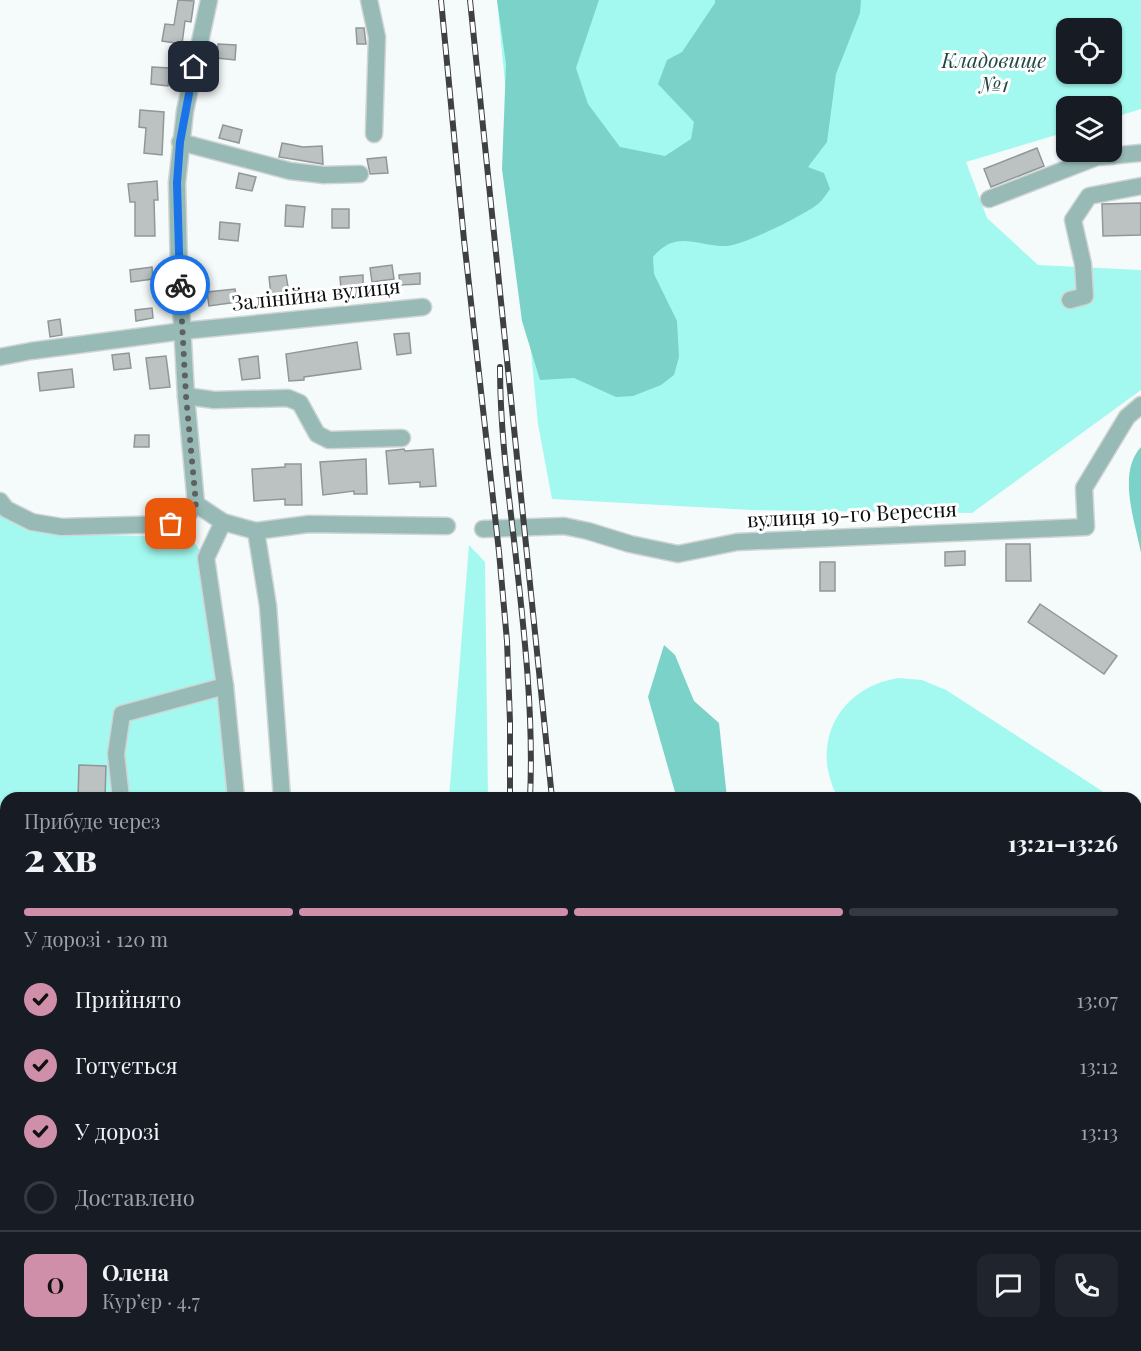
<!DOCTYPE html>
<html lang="uk">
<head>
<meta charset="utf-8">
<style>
	:root { --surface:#171b24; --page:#20242c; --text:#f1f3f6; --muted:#9ea1a6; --line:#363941; --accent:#d08fa9 }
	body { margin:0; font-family:"Playfair Display",serif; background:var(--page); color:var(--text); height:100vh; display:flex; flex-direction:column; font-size:22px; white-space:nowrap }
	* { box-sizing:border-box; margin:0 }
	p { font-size:20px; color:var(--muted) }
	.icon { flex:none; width:33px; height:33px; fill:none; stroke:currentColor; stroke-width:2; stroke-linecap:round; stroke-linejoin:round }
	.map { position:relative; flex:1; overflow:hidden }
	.details { position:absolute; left:0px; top:792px; width:1142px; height:560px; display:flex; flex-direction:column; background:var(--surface); border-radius:18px 18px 0 0; box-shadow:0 2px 4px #0004 }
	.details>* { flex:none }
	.controls { position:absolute; left:1056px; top:18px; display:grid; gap:12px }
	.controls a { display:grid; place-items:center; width:66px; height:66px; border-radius:12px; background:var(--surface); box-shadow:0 2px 4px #0004; font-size:30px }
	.pin { position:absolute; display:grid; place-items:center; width:51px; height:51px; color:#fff; margin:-26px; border-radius:12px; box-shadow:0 3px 9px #0006 }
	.courier { position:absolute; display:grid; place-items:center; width:60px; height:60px; margin:-30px; border:4px solid #1a73e8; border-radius:50%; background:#fff; color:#222; box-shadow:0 2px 8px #0007 }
	.head em { font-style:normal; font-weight:800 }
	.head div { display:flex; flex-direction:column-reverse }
	.head { display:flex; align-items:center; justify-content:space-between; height:102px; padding:0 24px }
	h1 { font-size:39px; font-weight:800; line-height:45px }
	.bar { display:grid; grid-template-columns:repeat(4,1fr); gap:9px 6px; align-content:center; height:72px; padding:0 24px }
	.bar i { height:8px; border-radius:4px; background:var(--line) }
	.bar .on { background:var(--accent) }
	.bar p { grid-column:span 4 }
	.line { display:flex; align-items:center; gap:15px; padding:0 24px; border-top:2px solid var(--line) }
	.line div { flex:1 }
	.round { display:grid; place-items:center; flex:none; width:63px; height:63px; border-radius:12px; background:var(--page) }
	ol { padding:0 24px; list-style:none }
	li { display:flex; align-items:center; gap:18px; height:66px }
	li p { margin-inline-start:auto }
	li .icon { padding:6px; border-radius:50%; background:var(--accent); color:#111; stroke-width:4 }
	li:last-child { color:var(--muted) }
	li i { width:33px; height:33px; border:3px solid var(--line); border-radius:50% }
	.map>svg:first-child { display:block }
	.green { fill:#a3f9ef; fill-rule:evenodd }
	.forest { fill:#7ad2c9 }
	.building { fill:#bcc1c1; stroke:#919696; stroke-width:1.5 }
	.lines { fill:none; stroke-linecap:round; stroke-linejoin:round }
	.minor-casing { stroke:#d0d5d4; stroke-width:19 }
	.minor { stroke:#97bab6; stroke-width:16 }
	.rail-casing { stroke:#3e4141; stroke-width:6 }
	.rail { stroke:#fff; stroke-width:4; stroke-dasharray:11; stroke-linecap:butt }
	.done { stroke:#5e6161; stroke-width:6; stroke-dasharray:0 10.8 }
	.route { stroke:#1a73e8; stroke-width:8 }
	.labels { text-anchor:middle; stroke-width:6; stroke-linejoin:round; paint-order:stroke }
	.park-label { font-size:21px; font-style:italic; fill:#1f4844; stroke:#fff }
	.street-label { font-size:21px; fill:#0c0e0e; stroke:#fff }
</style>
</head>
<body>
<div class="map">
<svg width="1141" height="1351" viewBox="0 0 1141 1351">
	<rect width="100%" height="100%" fill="#f5fbfa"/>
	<g class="green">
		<path d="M497 0H1141V109L1112 118V106H1066V132L966 162 987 218 1038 265 1141 270V390L972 513 751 510 552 499 538 424ZM1066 28H1112V74H1066Z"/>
		<path d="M0 512 56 534 147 536 186 532 206 558 236 798H6V1346H136V1351H0Z"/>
		<path d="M469 545 485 562 488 798H449Z"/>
		<path d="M898 678 922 680 946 690 1102 791 1108 798H838C809 744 838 688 898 678Z"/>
		<path d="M314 1346H437V1351H315Z"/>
		<path d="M513 1346H584L585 1351H514Z"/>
	</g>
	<g class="forest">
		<path d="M497 0H599L576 68 588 104 620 147 665 156 691 139 694 122 658 84 667 60 682 52 715 3V0H861L860 13 836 74 827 142 808 167 824 173 830 189C826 194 823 200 818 204 804 215 743 246 726 246 695 246 676 229 653 257L654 274 677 321 679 357 674 375 661 385 633 396 616 397 574 378 540 380 522 321 502 169 506 64Z"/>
		<path d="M1141 447V553C1135 521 1117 473 1141 447Z"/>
		<path d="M664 645 675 655 694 701 719 723 727 798H675V792L648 697Z"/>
		<path d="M1136 1002 1141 1017V1073L1136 1077Z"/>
	</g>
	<g class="building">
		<path d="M178 0 194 1 191 22 185 21 182 44 162 41 165 24 174 25Z"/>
		<path d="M356 28H364L366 44H357Z"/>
		<path d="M218 44 236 45 235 60 217 58Z"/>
		<path d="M152 67 170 68 168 86 151 84Z"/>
		<path d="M140 110 164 112 162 155 144 153 146 128 139 127Z"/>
		<path d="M223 125 242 130 239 143 219 138Z"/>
		<path d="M282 143 303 147 322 146 323 164 279 157Z"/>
		<path d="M1037 148 1044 166 991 187 984 169Z"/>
		<path d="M386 157 388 173 370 174 367 159Z"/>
		<path d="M239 173 256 177 252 191 236 188Z"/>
		<path d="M157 181 158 200H154L155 236H135V202H130L128 184Z"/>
		<path d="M1141 203V235L1103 236 1102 204Z"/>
		<path d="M286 205 305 207 303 227 285 226Z"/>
		<rect x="332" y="209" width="17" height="19"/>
		<path d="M220 222 240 224 238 241 219 239Z"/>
		<path d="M392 265 394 279 372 282 370 268Z"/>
		<path d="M152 267 153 279 131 282 130 270Z"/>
		<path d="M420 273V284L400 285 399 275Z"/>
		<path d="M286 275 289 293 271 295 269 277Z"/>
		<path d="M363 275V287L341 289 340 277Z"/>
		<path d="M235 289 237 302 209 306 207 292Z"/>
		<path d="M152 308 153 318 136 321 135 310Z"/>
		<path d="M60 319 62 335 50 337 48 321Z"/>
		<path d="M409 333 411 353 397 355 394 334Z"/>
		<path d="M357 342 361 369 304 377V380L289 381 286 354Z"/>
		<path d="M129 353 131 368 114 370 112 355Z"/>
		<path d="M166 356 170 387 150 389 146 358Z"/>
		<path d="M258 356 260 378 242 380 239 359Z"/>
		<path d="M72 369 74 387 40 391 38 373Z"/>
		<path d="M135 435H149V447H134Z"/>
		<path d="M404 449 405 451 433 449 436 486 420 487V482L389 484 386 451Z"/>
		<path d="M366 459 367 494H354V491L323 495 320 462Z"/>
		<path d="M285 464H301L302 505H285V499L254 501 252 469 285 467Z"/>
		<path d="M1006 544H1030L1031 581H1006Z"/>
		<path d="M965 551V565L945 566V552Z"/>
		<rect x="820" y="562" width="15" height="29"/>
		<path d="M1040 604 1117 656 1104 674 1028 622Z"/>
		<path d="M79 765 106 766 105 798H78Z"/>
	</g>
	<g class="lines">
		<defs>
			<g id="minor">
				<path d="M369 0 377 37 374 134"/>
				<path d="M180 142 290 171 324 175 360 174"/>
				<path d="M989 199 1097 157 1141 153"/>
				<path d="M1070 300 1085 296 1083 264 1073 220 1089 196 1141 186"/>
				<path d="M0 357 31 351 183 331 423 307"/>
				<path d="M186 396 214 400 288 398 300 403 317 434 329 440 402 438"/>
				<path d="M0 501 6 509 32 522 62 527 171 524 186 517 196 504"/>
				<path d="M196 504 186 396 179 269 177 183 185 111 209 0"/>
				<path d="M196 504 223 522 256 531 309 524 447 526"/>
				<path d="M223 522 206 558 225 686 236 798"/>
				<path d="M483 529 564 526 588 531 630 544 678 554 737 542 1086 527 1084 488 1127 417 1141 405"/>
				<path d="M256 531 268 606 282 798"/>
				<path d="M121 798 116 754 122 714 225 686"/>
				<path d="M0 884H6"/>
				<path d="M314 1346 315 1351"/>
				<path d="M734 1351 748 1346"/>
			</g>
		</defs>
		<use href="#minor" class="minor-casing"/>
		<use href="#minor" class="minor"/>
		<defs>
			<g id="rail">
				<path d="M441 0 464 240 499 552 507 641 510 722V798"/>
				<path d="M470 0 552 798"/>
				<path d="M500 367C500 428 508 489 515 549 524 629 534 717 530 798"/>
				<path d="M609 1346 610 1351"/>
				<path d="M455 1351V1346"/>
				<path d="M476 1351V1346"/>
			</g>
		</defs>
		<use href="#rail" class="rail-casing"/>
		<use href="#rail" class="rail"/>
	</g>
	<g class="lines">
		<path class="done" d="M171 524 186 517 196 504 186 396 180 285"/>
		<path class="route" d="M180 285 177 183 180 142 194 67"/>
	</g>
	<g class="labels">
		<g class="park-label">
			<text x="994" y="68">Кладовище<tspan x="994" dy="24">№1</tspan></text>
		</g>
		<g class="street-label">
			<text transform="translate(316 295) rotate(-6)" y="7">Залінійна вулиця</text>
			<text transform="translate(852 515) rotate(-3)" y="7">вулиця 19-го Вересня</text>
		</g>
	</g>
</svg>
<div class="controls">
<a><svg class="icon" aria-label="locate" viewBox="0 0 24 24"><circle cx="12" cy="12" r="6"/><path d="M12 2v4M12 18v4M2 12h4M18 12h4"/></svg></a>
<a><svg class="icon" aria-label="layers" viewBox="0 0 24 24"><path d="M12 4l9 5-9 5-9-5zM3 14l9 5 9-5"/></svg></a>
</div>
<div class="pin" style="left:171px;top:524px;background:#ea580c"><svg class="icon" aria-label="bag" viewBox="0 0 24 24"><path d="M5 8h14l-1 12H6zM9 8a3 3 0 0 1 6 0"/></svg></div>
<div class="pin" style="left:194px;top:67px;background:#1f2937"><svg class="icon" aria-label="home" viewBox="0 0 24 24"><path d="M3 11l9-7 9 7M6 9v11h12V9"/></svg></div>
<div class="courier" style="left:180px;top:285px"><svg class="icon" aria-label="bike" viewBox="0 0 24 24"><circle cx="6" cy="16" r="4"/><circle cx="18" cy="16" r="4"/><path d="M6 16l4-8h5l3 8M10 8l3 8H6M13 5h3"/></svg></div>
<section class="details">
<div class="head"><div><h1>2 хв</h1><p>Прибуде через</p></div><em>13:21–13:26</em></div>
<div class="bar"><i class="on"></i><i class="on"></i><i class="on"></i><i></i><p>У дорозі · 120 m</p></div>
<ol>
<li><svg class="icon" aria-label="check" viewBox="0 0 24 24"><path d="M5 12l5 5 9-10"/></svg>Прийнято<p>13:07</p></li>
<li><svg class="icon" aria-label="check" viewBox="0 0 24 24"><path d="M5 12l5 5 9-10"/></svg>Готується<p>13:12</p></li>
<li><svg class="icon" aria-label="check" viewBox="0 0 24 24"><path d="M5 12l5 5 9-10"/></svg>У дорозі<p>13:13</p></li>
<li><i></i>Доставлено</li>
</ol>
<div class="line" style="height:108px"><b class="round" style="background:var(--accent);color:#111">О</b><div><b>Олена</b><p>Кур’єр · 4.7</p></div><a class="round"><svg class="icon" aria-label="chat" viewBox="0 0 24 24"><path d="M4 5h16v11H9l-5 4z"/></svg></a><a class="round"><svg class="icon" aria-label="phone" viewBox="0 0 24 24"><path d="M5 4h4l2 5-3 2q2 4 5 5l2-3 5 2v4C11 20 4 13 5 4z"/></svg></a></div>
</section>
</div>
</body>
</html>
